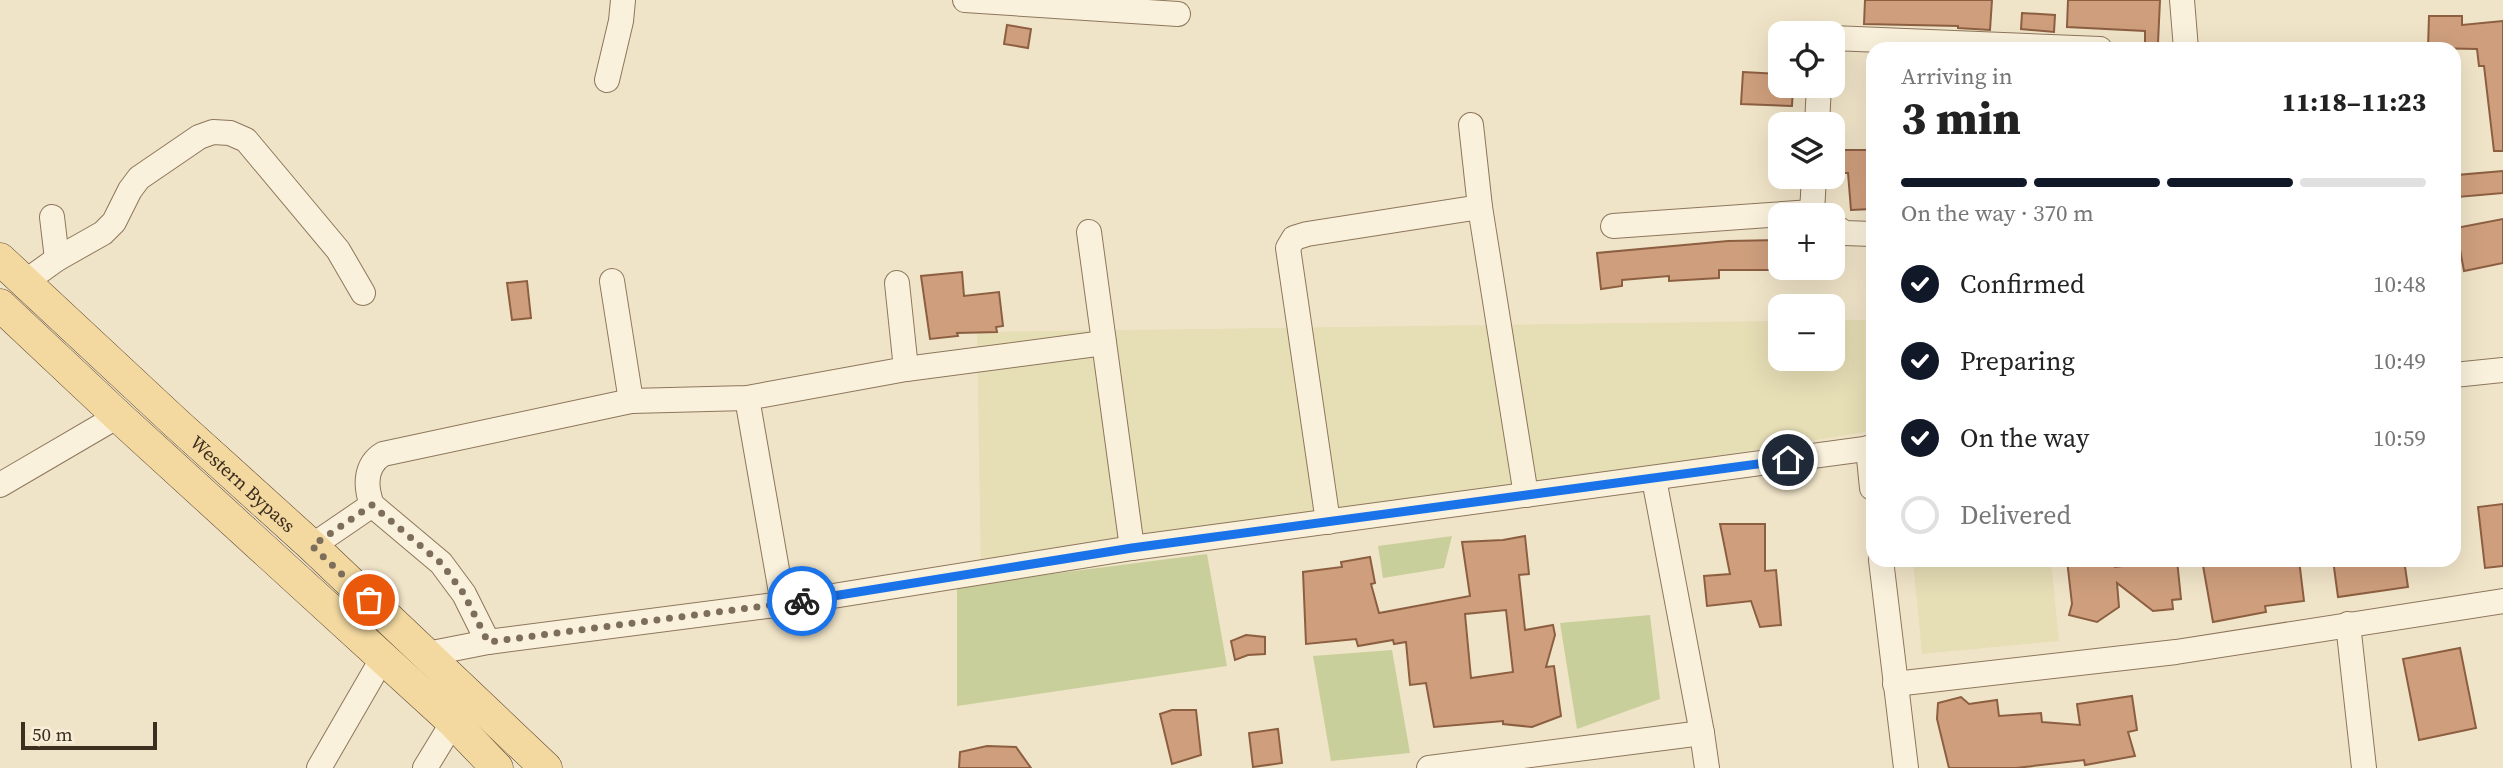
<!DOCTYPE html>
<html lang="en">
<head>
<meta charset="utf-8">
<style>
	:root { --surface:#fff; --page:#f2f2f2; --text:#222; --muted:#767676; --line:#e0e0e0; --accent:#111827 }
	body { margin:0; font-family:"Source Serif 4",serif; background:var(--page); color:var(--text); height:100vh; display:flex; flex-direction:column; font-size:26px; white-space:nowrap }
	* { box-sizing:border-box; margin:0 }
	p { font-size:23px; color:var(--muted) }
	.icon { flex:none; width:38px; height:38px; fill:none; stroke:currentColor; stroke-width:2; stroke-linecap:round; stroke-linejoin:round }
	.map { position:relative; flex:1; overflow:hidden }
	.sheet { position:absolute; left:1866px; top:42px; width:595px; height:525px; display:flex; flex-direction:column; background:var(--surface); border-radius:21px; box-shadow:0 7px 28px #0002 }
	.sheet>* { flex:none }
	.tools { position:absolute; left:1768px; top:21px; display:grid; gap:14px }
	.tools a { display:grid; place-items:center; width:77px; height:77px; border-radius:14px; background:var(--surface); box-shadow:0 7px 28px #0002; font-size:35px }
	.scale { position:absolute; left:21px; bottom:18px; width:136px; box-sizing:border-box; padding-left:7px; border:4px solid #3d2e20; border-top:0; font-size:19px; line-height:24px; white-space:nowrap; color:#3d2e20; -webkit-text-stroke:5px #f7eed8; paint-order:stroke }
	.pin { position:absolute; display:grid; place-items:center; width:60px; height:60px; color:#fff; margin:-30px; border:4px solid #fff; border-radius:50%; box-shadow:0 2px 7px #0007 }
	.courier { position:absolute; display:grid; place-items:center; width:70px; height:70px; margin:-35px; border:5px solid #1a73e8; border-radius:50%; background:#fff; color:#222; box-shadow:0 2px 9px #0007 }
	.overview em { font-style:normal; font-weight:800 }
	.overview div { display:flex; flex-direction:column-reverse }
	.overview { display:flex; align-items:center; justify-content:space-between; height:119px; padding:0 35px }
	h1 { font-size:46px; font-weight:800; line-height:52px }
	.bar { display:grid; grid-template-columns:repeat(4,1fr); gap:10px 7px; align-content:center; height:84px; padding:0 35px }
	.bar i { height:9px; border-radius:5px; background:var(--line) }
	.bar .current { background:var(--accent) }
	.bar p { grid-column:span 4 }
	ol { padding:0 35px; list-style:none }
	li { display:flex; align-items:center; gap:21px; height:77px }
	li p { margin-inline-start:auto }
	li .icon { padding:7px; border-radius:50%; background:var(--accent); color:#fff; stroke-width:4 }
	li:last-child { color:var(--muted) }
	li i { width:38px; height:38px; border:4px solid var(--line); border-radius:50% }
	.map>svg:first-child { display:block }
	.farmland { fill:#e6deb5 }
	.green { fill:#c9cf9b }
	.building { fill:#cf9f7d; stroke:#8d5f41; stroke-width:2; fill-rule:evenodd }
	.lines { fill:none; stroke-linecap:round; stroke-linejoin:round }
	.minor-casing { stroke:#8d765c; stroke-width:26 }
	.major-casing { stroke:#5b4430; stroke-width:33 }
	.minor { stroke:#faf1dc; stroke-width:24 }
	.major { stroke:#f3d9a0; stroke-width:32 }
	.done { stroke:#7c6e5b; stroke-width:7; stroke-dasharray:0 12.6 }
	.route { stroke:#1a73e8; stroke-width:9 }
	.labels { text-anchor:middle; stroke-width:5; stroke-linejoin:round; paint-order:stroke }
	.street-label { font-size:19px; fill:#3d2e20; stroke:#f7eed8 }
</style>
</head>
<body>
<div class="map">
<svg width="2503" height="768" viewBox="0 0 2503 768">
	<rect width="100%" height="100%" fill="#f0e4c8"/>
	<g class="farmland">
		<path d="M1832 320H1872V431L981 574 977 332 1780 321V359H1832Z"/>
		<path d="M1927 560H2051L2059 641 1922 654 1913 561Z"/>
	</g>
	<g class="green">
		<path d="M1452 536 1444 568 1383 578 1378 546Z"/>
		<path d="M1207 554 1227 666 957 706V586Z"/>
		<path d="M1650 615 1660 699 1577 729 1560 623Z"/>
		<path d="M1392 650 1410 753 1331 761 1313 656Z"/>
	</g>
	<g class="building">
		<path d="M1865 0H1992L1990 30 1958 28V26L1864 24Z"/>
		<path d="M2068 0H2160L2158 43H2145V31L2067 27Z"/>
		<path d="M2022 13 2055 15 2054 32 2021 29Z"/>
		<path d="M2429 16H2462V25L2503 21V151H2494L2484 66H2479L2477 49 2428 48Z"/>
		<path d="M1007 25 1031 29 1028 48 1004 44Z"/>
		<path d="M1743 72 1780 74V86H1793L1792 106 1741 104Z"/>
		<path d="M1837 150H1872V209L1851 210 1848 173H1837Z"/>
		<path d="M2503 171V193L2458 197 2457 175Z"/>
		<path d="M2503 219V263L2464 271 2456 228Z"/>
		<path d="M1780 240V263H1770V270H1719V278L1669 281V276L1622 280V286L1601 289 1597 253 1728 241Z"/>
		<path d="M962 272 964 296 999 292 1003 326 996 327 997 332 957 333 958 336 930 339 921 276Z"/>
		<path d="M527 281 531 318 512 320 507 283Z"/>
		<path d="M2503 504V566L2485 568 2478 507Z"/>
		<path d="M1720 524H1765V571L1776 570 1781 625 1760 627 1751 601 1707 606 1704 576 1730 574Z"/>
		<path d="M1525 536 1529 574 1519 575 1525 630 1553 625 1555 635 1546 667 1554 666 1561 716 1532 727 1503 724V721L1434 727 1426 683 1410 685 1406 642 1394 644 1393 640 1358 646 1356 639 1306 644 1303 572 1342 567 1341 562 1370 557 1375 583 1371 584 1379 613 1470 596 1462 542 1503 540ZM1506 610 1513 672 1471 678 1465 614Z"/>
		<path d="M2067 560H2115V567L2177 560 2181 599 2172 600 2173 609 2153 611 2117 583 2119 607 2097 622 2069 615 2072 604Z"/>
		<path d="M2202 560H2299L2304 601 2265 606 2266 612 2213 622Z"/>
		<path d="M2333 560H2404L2408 587 2338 597Z"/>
		<path d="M1246 635 1265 637V654L1248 655 1235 660 1231 641Z"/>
		<path d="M2460 648 2476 728 2419 740 2403 659Z"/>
		<path d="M2132 696 2137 730 2128 732 2135 756 2085 765 2084 760 2016 768H1949L1937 719 1938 703 1961 697 1969 704 1997 700 1999 716 2041 713 2042 722 2080 725 2077 704Z"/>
		<path d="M1172 710H1196L1201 755 1172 764 1160 714Z"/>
		<path d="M1278 729 1282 763 1253 767 1249 733Z"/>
		<path d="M987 746 1016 747 1031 768H959L960 752Z"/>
	</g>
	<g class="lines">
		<defs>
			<g id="minor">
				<path d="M965 0 1178 14"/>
				<path d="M2182 0 2186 49"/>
				<path d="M1832 38 2100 49"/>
				<path d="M607 80 621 21 623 0"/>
				<path d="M1817 124 1819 86"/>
				<path d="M1471 125 1480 207"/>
				<path d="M1812 212 1814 177"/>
				<path d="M52 217 57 259"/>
				<path d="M1832 225 1845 233 1872 234"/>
				<path d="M1613 226 1812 212 1817 215"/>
				<path d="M1089 232 1132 548"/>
				<path d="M612 281 631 401"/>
				<path d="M25 282 57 259 103 233 114 222 130 190 139 178 199 137 213 132 230 133 246 140 338 250 363 293"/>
				<path d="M906 369 1104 343"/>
				<path d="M2454 375 2503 370"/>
				<path d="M747 398 783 604"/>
				<path d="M1868 448 1872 488"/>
				<path d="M1654 479 1702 733 1707 768"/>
				<path d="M0 485 118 416"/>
				<path d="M1328 522 1288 248 1294 238 1307 234 1480 207 1526 495"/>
				<path d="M312 546 372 505"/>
				<path d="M1881 560 1906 768"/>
				<path d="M2348 624 2364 768"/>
				<path d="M488 642 464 594 441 563 372 505C365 486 365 465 383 454L631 401 747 398 906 369 897 283"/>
				<path d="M427 654 488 642 783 604 1132 548 1872 448"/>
				<path d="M1895 684 2176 652 2503 601"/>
				<path d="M319 768 382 659"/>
				<path d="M425 768 453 722"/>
				<path d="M1429 768 1702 733"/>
			</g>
			<g id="major">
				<path id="s1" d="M0 259 176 423 312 546 546 768"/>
				<path d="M0 305 118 416 453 722 497 768"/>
			</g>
		</defs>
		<use href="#minor" class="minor-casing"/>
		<use href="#major" class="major-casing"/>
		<use href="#minor" class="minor"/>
		<use href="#major" class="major"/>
	</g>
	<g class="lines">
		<path class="done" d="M369 600 312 546 372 505 442 564 464 594 488 642 802 601"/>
		<path class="route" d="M802 601 1132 548 1788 460"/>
	</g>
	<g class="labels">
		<g class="street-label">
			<text dy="7" stroke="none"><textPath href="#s1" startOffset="331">Western Bypass</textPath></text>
		</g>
	</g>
</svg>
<div class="tools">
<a><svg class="icon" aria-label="locate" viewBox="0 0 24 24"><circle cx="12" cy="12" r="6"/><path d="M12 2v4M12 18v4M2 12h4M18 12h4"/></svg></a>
<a><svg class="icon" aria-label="layers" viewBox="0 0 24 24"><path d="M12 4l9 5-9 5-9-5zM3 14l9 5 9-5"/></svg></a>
<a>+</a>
<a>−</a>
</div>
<div class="scale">50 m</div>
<div class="pin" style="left:369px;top:600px;background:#ea580c"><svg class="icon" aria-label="bag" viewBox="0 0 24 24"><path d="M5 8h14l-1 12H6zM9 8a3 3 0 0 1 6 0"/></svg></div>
<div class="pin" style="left:1788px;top:460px;background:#1f2937"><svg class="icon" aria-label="home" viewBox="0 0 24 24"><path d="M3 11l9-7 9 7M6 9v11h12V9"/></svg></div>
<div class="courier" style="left:802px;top:601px"><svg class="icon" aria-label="bike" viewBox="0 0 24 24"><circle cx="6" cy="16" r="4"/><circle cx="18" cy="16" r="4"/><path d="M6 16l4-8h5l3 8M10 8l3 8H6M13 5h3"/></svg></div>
<section class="sheet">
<div class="overview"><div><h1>3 min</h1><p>Arriving in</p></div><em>11:18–11:23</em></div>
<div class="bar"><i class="current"></i><i class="current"></i><i class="current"></i><i></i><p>On the way · 370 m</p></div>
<ol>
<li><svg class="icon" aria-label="check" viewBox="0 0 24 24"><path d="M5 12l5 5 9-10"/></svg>Confirmed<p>10:48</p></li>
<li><svg class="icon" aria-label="check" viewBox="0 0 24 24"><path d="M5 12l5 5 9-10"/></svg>Preparing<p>10:49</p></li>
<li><svg class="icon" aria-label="check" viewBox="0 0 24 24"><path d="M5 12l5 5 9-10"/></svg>On the way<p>10:59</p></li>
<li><i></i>Delivered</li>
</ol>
</section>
</div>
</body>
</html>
